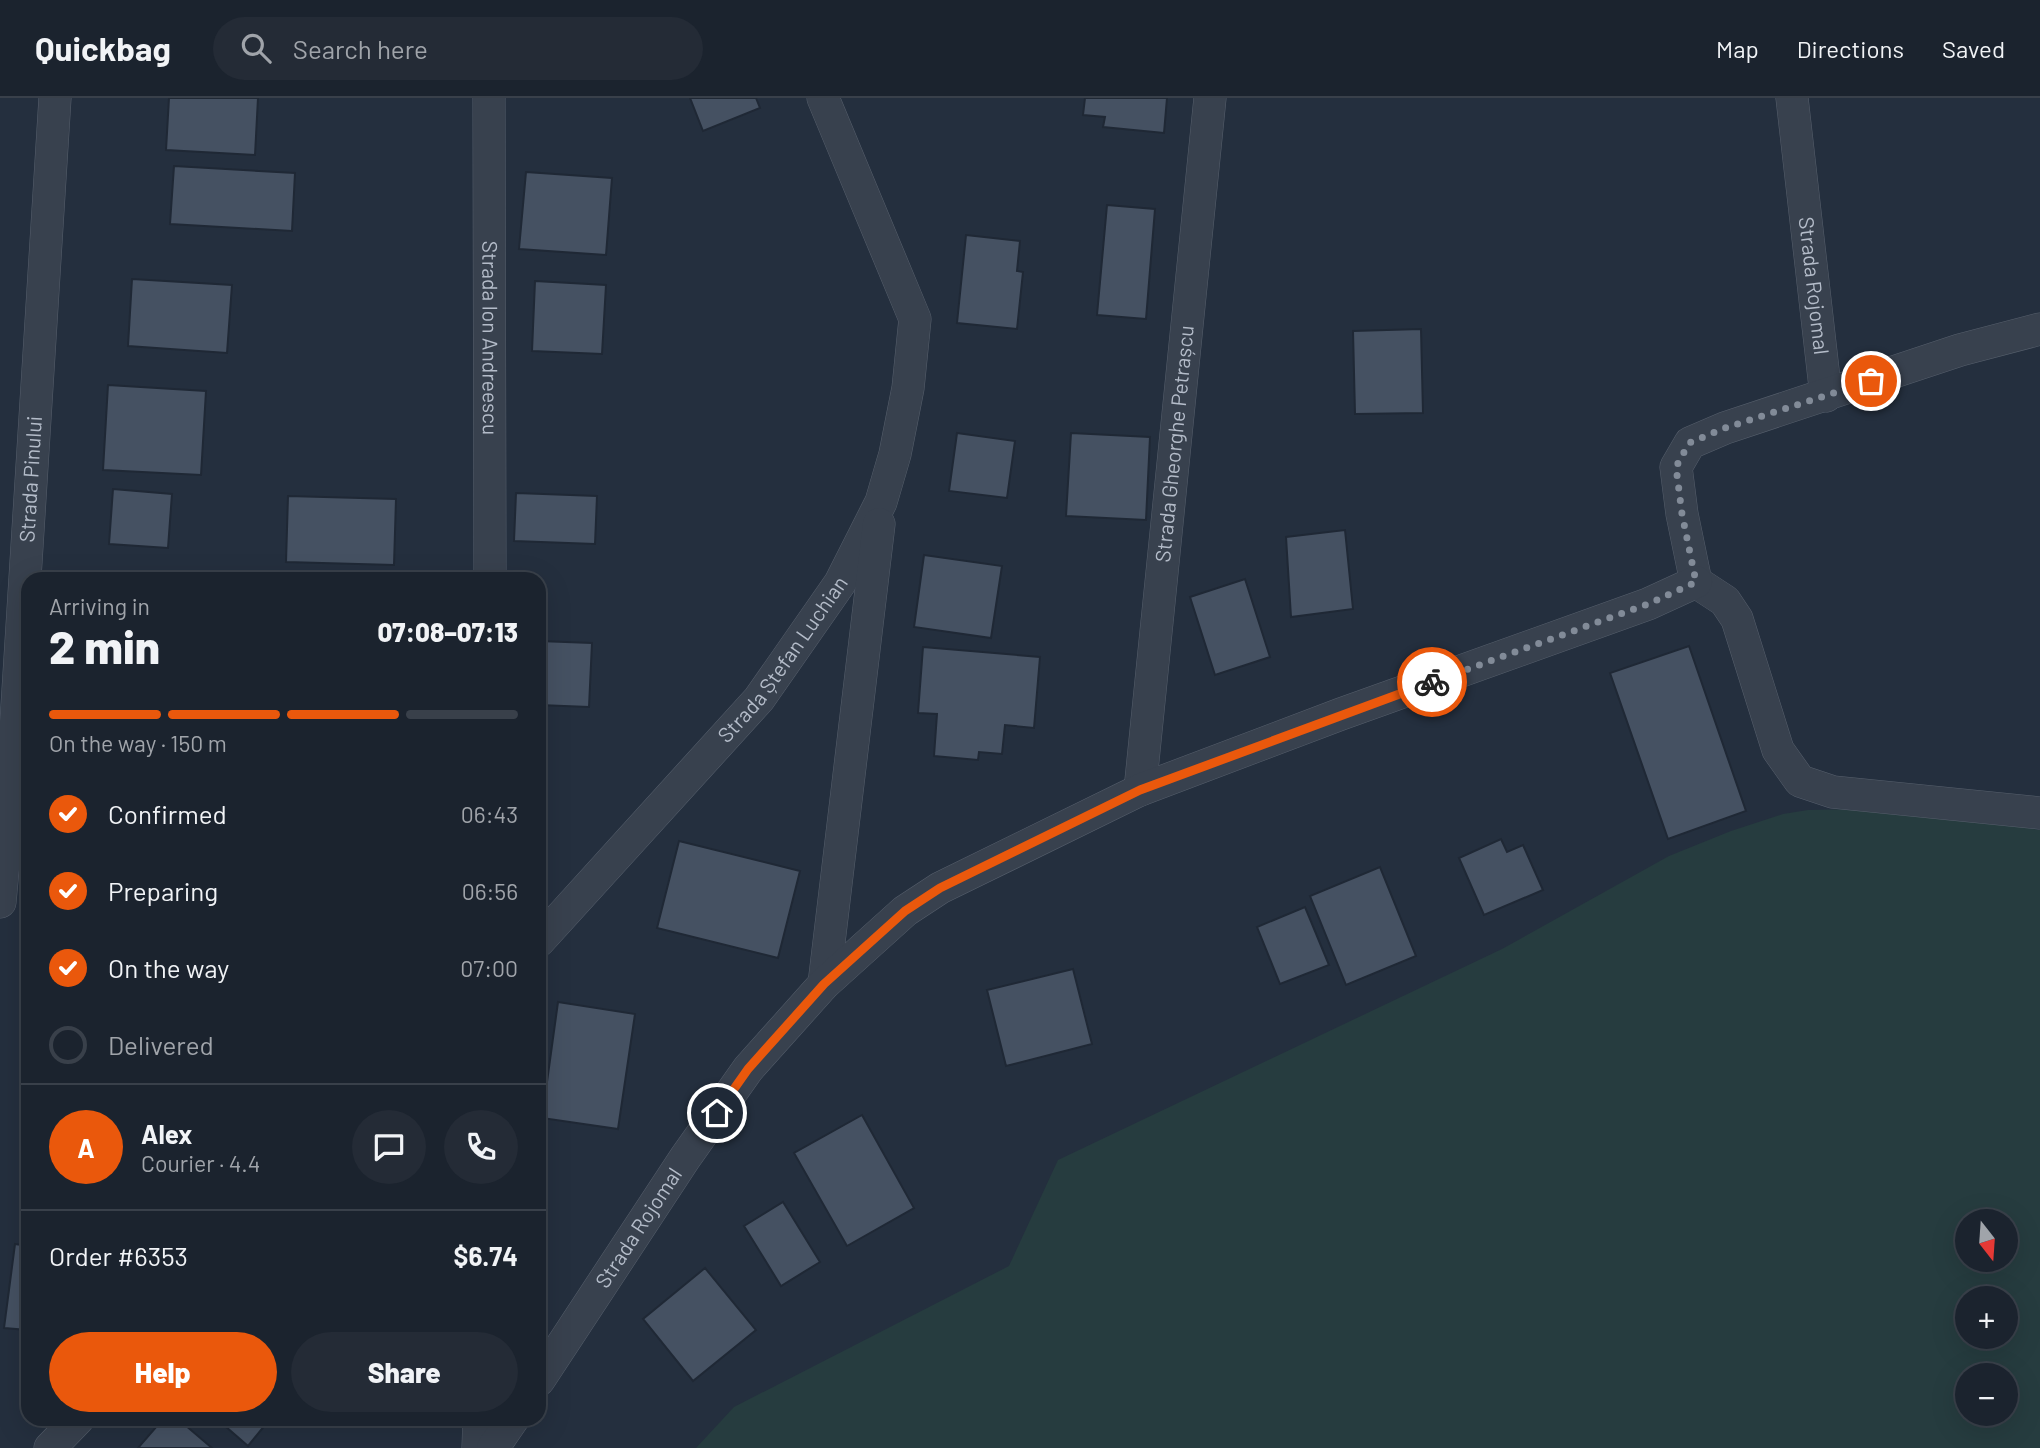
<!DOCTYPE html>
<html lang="en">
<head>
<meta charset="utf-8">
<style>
	:root { --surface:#1b232e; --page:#242b36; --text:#f1f3f6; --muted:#a0a4aa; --line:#39404a; --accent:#ea580c }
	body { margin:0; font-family:Barlow,sans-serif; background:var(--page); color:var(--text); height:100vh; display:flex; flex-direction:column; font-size:26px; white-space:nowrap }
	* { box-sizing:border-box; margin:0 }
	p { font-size:23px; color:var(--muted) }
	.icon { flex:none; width:38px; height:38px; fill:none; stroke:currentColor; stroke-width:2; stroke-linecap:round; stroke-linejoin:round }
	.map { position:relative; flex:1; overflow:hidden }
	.details { position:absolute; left:21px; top:474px; width:525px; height:854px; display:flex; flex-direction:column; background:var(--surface); border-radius:21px; box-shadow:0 7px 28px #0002,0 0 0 2px var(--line) }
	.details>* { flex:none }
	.needle { width:46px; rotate:163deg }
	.fabs { position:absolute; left:1955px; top:1111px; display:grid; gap:14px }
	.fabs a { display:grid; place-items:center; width:63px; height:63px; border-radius:50%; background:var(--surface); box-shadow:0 7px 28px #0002,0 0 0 2px var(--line); font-size:35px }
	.pin { position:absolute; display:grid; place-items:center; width:60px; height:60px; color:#fff; margin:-30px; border:4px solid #fff; border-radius:50%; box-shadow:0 2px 7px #0007 }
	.courier { position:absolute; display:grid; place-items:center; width:70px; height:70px; margin:-35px; border:5px solid #ea580c; border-radius:50%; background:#fff; color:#222; box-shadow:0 2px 9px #0007 }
	.headline em { font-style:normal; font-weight:800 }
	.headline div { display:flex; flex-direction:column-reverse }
	.headline { display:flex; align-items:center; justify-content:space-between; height:119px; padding:0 28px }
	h1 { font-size:46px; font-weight:800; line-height:52px }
	.bar { display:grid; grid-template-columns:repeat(4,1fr); gap:10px 7px; align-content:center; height:84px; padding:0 28px }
	.bar i { height:9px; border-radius:5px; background:var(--line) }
	.bar .active { background:var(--accent) }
	.bar p { grid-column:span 4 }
	.line { display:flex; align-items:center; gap:18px; padding:0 28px; border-top:2px solid var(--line) }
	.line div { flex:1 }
	.round { display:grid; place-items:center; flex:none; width:74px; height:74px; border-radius:37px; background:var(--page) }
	ol { padding:0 28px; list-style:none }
	li { display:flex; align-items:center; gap:21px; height:77px }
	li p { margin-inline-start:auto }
	li .icon { padding:7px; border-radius:50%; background:var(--accent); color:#fff; stroke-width:4 }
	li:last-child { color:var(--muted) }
	li i { width:38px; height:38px; border:4px solid var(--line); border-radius:50% }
	.primary-button { display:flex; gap:14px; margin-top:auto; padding:14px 28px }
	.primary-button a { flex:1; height:80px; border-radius:42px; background:var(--accent); color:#fff; font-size:28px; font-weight:800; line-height:80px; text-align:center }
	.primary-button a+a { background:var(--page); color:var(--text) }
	header { display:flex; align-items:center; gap:42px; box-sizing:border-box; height:98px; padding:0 35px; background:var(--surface); border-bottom:2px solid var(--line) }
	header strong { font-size:33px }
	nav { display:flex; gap:38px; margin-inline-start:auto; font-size:24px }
	.search { width:490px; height:63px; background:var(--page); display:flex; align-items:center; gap:18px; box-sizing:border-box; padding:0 24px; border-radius:38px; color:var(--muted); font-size:26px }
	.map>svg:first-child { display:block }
	.green { fill:#263c3f; fill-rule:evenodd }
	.building { fill:#455162; stroke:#1f2835; stroke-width:2 }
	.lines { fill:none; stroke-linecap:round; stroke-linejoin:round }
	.minor-casing { stroke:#565f6c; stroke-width:33 }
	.minor { stroke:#38414e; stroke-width:32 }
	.done { stroke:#828b98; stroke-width:7; stroke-dasharray:0 12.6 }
	.route { stroke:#ea580c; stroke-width:9 }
	.labels { text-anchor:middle; stroke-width:6; stroke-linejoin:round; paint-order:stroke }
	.street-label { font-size:21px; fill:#b4bcc9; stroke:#1d2633 }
</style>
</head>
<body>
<header>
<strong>Quickbag</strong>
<div class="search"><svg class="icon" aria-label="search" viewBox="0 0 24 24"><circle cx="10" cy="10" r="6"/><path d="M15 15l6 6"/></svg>Search here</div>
<nav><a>Map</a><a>Directions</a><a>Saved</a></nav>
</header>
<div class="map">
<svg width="2040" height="1350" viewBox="0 0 2040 1350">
	<rect width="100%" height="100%" fill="#242f3e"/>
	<path class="green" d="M1902 710 2040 732V1350H696L734 1309 1009 1168 1058 1062 1502 851 1669 758 1731 733 1783 716 1808 712ZM1967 1124H2006V1162H1967ZM1967 1200H2006V1239H1967ZM1967 1278H2006V1316H1967Z"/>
	<g class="building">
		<path d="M169 0H258L255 57 166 52Z"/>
		<path d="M690 0H756L760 10 703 33Z"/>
		<path d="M1085 0H1167L1164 35 1103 29 1105 19 1083 17Z"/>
		<path d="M174 68 295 75 292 133 170 126Z"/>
		<path d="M526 74 612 80 606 157 519 151Z"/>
		<path d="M1107 107 1155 111 1146 221 1097 217Z"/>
		<path d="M966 137 1020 143 1017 173 1023 174 1017 231 957 225Z"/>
		<path d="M132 181 232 187 227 255 128 248Z"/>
		<path d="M535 183 606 187 602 256 532 253Z"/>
		<path d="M1421 231 1423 315 1355 316 1353 233Z"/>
		<path d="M108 287 206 293 201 377 103 372Z"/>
		<path d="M957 335 1015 343 1007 400 949 393Z"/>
		<path d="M1071 335 1150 339 1146 422 1066 418Z"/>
		<path d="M113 391 172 396 168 450 109 446Z"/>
		<path d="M516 395 597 398 595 446 514 443Z"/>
		<path d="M288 398 396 401 394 467 286 464Z"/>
		<path d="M1345 432 1353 511 1291 519 1286 439Z"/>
		<path d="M924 457 1002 468 991 540 914 529Z"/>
		<path d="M1245 481 1270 559 1215 577 1190 499Z"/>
		<path d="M539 543 592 545 589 609 539 607Z"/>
		<path d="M1689 548 1746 713 1668 741 1610 575Z"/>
		<path d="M923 549 1040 559 1034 630 1005 627 1002 656 979 654 978 662 934 658 937 616 918 615Z"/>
		<path d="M1501 741 1507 754 1523 747 1543 792 1484 817 1459 760Z"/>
		<path d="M679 743 800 773 778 860 657 830Z"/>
		<path d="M1380 769 1416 858 1346 887 1310 798Z"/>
		<path d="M1305 809 1329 867 1280 886 1257 829Z"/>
		<path d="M1073 871 1092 946 1006 968 987 892Z"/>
		<path d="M558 904 635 916 618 1031 542 1020Z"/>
		<path d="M862 1017 914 1110 847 1148 794 1055Z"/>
		<path d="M783 1104 820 1164 781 1188 744 1128Z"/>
		<path d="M15 1146 28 1148V1232L4 1230Z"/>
		<path d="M705 1170 756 1232 693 1283 643 1221Z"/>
		<path d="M163 1321H178L212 1350H138Z"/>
		<path d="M217 1321H270L248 1348Z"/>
	</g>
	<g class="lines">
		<defs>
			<g id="minor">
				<path id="s1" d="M489 0 490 481"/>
				<path id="s2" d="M1792 0 1826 298"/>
				<path d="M2040 231 1960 252 1725 330 1690 345 1676 369 1682 416 1696 484 1725 503 1737 521 1778 652 1800 683 1833 694 2040 715"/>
				<path id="s3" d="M1140 692 1210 0"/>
				<path id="s4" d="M0 804 15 640 55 0"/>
				<path id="s5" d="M539 843 759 601 840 485 881 404 895 356 908 290 915 221 823 0"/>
				<path d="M824 886 879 426"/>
				<path id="s6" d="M539 1282 685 1060 748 971 824 886 905 813 940 790 1140 692 1341 616 1648 506 1696 484"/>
				<path d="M50 1350 78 1321"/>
				<path d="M478 1350 479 1321"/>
				<path d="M493 1350 513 1321"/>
			</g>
		</defs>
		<use href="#minor" class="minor-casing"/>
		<use href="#minor" class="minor"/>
	</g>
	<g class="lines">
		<path class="done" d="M1432 584 1648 506 1696 484 1682 416 1676 369 1689 345 1725 330 1871 283"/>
		<path class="route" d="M717 1015 748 971 824 886 905 813 940 790 1140 692 1432 584"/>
	</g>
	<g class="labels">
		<g class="street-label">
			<text dy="7" stroke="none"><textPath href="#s2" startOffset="189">Strada Rojomal</textPath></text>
			<text dy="7" stroke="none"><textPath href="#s1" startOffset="240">Strada Ion Andreescu</textPath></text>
			<text dy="7" stroke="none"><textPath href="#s3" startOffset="348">Strada Gheorghe Petrașcu</textPath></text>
			<text dy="7" stroke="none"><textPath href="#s4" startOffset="424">Strada Pinului</textPath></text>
			<text dy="7" stroke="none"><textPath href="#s5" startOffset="373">Strada Ștefan Luchian</textPath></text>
			<text dy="7" stroke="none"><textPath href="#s6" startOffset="182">Strada Rojomal</textPath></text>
		</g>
	</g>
</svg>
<div class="fabs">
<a><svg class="needle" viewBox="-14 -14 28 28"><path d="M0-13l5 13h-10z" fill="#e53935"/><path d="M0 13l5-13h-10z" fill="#a0a4aa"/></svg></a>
<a>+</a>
<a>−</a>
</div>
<div class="pin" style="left:1871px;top:283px;background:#ea580c"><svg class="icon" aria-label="bag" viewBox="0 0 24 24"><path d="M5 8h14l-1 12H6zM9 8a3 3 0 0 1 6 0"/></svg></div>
<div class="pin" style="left:717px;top:1015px;background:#1f2937"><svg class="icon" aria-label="home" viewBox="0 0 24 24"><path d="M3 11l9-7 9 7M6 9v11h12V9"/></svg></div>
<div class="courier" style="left:1432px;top:584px"><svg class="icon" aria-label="bike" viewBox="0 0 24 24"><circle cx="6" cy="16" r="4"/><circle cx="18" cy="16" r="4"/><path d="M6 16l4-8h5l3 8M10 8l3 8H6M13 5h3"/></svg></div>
<section class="details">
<div class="headline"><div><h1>2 min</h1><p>Arriving in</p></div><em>07:08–07:13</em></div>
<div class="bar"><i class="active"></i><i class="active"></i><i class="active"></i><i></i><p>On the way · 150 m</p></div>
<ol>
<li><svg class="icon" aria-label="check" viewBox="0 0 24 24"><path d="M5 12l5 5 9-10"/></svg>Confirmed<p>06:43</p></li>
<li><svg class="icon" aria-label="check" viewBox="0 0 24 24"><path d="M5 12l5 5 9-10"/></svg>Preparing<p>06:56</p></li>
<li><svg class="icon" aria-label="check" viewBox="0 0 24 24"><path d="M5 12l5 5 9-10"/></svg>On the way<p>07:00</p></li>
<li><i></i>Delivered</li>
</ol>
<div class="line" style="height:126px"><b class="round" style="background:var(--accent);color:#fff">A</b><div><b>Alex</b><p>Courier · 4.4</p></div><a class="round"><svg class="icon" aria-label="chat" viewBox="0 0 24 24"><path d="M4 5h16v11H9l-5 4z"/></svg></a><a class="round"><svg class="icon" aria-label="phone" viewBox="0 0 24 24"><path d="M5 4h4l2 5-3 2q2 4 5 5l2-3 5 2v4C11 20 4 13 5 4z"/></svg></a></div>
<div class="line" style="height:91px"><div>Order #6353</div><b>$6.74</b></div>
<div class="primary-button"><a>Help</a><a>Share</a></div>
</section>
</div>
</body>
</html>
